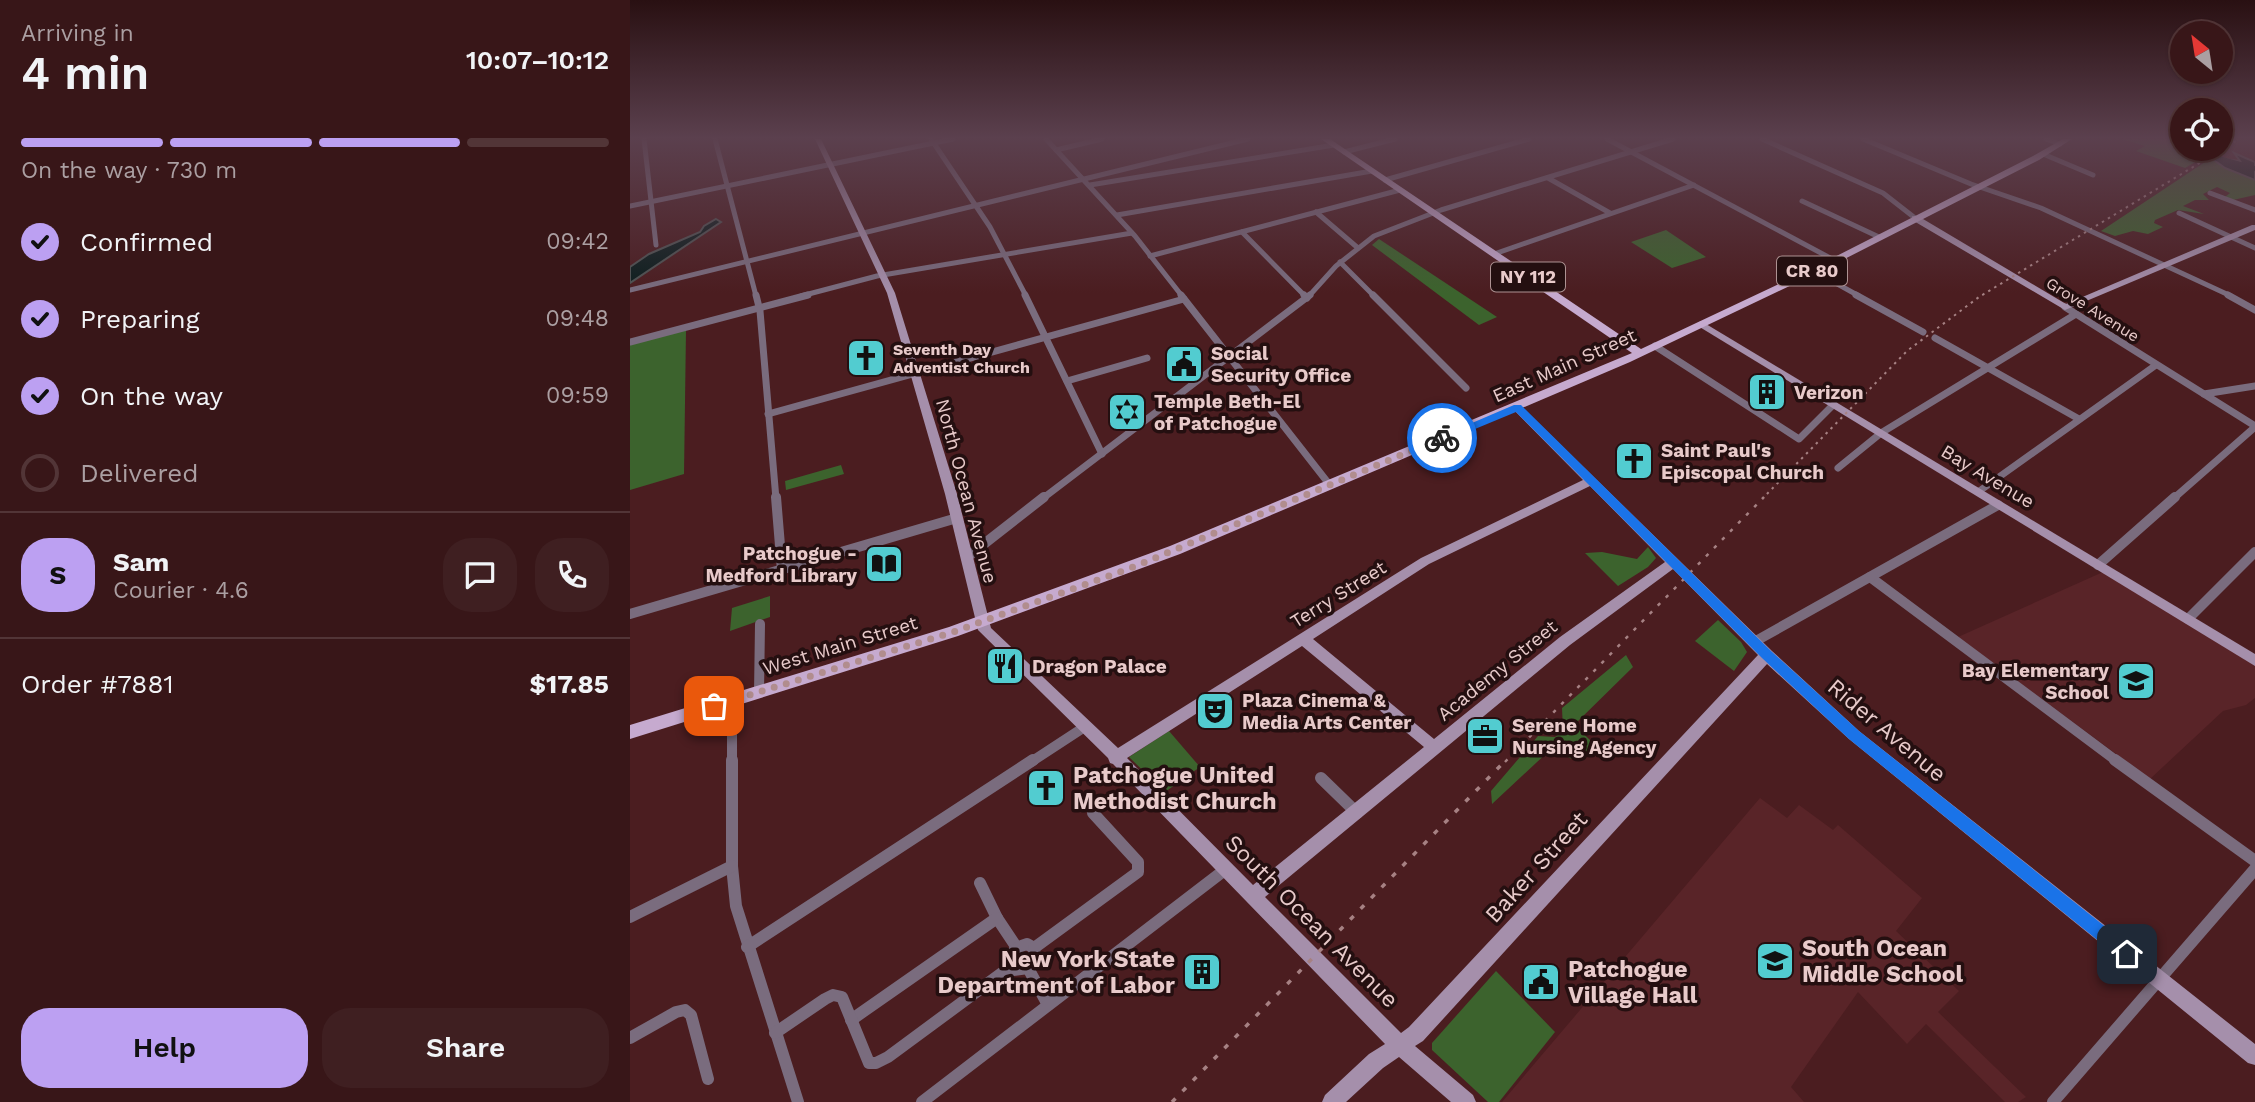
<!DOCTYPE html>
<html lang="en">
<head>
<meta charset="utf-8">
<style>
	:root { --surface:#381618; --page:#3f1f21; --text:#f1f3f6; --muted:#ab9fa2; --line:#523537; --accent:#bca0f2 }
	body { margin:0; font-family:"Work Sans",sans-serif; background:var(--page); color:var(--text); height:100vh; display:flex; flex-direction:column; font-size:26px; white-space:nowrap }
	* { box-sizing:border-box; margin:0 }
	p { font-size:23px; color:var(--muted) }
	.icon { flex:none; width:38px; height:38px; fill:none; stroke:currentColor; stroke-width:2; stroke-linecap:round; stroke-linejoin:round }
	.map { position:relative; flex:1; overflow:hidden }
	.sheet { display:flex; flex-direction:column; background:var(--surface); width:630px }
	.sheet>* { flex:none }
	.needle { width:46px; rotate:330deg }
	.fabs { position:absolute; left:1540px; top:21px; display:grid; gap:14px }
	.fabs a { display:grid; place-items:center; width:63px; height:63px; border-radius:50%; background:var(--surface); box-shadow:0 2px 5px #0004,0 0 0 2px var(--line); font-size:35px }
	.pin { position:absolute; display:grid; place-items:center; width:60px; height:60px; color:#fff; margin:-30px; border-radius:14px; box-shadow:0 4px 10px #0006 }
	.courier { position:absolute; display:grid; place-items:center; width:70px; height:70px; margin:-35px; border:5px solid #1a73e8; border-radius:50%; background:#fff; color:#222; box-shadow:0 2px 9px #0007 }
	.overview em { font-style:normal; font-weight:600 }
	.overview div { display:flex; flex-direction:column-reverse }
	.overview { display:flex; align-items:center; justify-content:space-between; height:119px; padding:0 21px }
	h1 { font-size:46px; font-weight:600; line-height:52px }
	.bar { display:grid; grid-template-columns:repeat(4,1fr); gap:10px 7px; align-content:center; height:84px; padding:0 21px }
	.bar i { height:9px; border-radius:5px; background:var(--line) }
	.bar .on { background:var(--accent) }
	.bar p { grid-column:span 4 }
	.line { display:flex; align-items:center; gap:18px; padding:0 21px; border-top:2px solid var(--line) }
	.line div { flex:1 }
	.round { display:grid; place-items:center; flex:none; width:74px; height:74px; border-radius:28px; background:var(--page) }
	ol { padding:0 21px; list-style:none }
	li { display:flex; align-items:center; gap:21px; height:77px }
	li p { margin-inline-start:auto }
	li .icon { padding:7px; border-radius:50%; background:var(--accent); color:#111; stroke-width:4 }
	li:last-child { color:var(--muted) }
	li i { width:38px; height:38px; border:4px solid var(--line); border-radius:50% }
	.cta { display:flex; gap:14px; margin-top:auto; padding:14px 21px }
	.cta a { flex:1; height:80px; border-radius:28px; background:var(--accent); color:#111; font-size:28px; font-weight:600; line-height:80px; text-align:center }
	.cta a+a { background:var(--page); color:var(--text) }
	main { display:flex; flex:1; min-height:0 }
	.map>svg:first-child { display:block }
	.built { fill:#592428 }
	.green { fill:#3c632d }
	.water { fill:#0c1e1e; stroke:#4e5252; stroke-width:2 }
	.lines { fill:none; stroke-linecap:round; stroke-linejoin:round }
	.river { fill:#0c1e1e; fill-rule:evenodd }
	.street-far3 { stroke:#7a6c7e; stroke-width:5 }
	.street-far2 { stroke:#7a6c7e; stroke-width:7 }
	.street-far1 { stroke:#7a6c7e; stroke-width:10 }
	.street { stroke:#7a6c7e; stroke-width:12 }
	.secondary { fill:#a58fab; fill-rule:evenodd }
	.primary { fill:#c6aacf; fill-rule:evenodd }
	.rail-far2 { stroke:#a68183; stroke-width:2; stroke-dasharray:2.5 4.5; stroke-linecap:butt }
	.rail-far1 { stroke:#a68183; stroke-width:2.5; stroke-dasharray:3.5 8; stroke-linecap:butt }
	.rail { stroke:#a68183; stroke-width:3.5; stroke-dasharray:5 10; stroke-linecap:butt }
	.route { fill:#1a73e8 }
	.done { stroke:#b18d8e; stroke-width:7; stroke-dasharray:0 12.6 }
	.labels { text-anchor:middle; stroke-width:7; stroke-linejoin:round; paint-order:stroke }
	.far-street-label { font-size:16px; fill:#e8caca; stroke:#240f10 }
	.far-poi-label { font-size:16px; font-weight:bold; fill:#e8caca; stroke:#240f10; text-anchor:start }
	.shield { fill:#240f10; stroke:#ad9292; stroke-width:2 }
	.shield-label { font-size:18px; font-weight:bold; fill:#e8caca }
	.poi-label { font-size:19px; font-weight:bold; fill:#e8caca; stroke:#240f10; text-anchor:start }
	.street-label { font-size:19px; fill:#e8caca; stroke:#240f10 }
	.near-street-label { font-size:23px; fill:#e8caca; stroke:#240f10 }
	.near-poi-label { font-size:23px; font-weight:bold; fill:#e8caca; stroke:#240f10; text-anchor:start }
</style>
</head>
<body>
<main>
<section class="sheet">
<div class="overview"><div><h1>4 min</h1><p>Arriving in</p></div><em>10:07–10:12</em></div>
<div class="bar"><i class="on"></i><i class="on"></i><i class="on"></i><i></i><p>On the way · 730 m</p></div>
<ol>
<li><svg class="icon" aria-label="check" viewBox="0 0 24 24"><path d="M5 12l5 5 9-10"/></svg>Confirmed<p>09:42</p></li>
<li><svg class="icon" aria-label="check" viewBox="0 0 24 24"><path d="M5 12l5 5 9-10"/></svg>Preparing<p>09:48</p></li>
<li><svg class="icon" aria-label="check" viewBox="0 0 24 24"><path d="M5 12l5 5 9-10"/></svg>On the way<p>09:59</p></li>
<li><i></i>Delivered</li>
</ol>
<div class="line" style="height:126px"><b class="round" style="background:var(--accent);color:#111">S</b><div><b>Sam</b><p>Courier · 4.6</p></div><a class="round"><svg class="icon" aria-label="chat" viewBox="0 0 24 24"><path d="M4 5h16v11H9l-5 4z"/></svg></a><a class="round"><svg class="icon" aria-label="phone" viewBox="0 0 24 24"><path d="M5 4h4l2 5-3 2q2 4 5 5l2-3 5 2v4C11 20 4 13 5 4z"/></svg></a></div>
<div class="line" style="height:91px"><div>Order #7881</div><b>$17.85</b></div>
<div class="cta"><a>Help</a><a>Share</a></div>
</section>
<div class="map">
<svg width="1625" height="1102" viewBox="0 0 1625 1102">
	<rect width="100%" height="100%" fill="#4b1d20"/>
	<g class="built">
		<path d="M1473 572 1625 664V698L1616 705 1593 711 1520 779 1328 637Z"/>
		<path d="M1130 798 1157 818 1169 805 1203 830 1208 825 1292 898 1266 931 1329 991 1308 1012 1396 1097 1388 1102H1375L1296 1024 1277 1044 1228 992 1161 1087 1174 1102H872Z"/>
	</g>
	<g class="green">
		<path d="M1492 139H1552V149H1588L1555 168 1506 151 1515 146Z"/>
		<path d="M1581 158 1625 180V195L1603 200 1595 197 1600 193 1587 187 1573 194 1579 200H1565L1553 206 1574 214 1548 210 1525 220 1524 223 1533 227 1518 234 1503 231 1485 236 1471 231Z"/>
		<path d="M1036 230 1076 257 1042 268 1001 242Z"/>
		<path d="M749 239 867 317 849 325 742 245Z"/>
		<path d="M56 330 54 474 0 490V345Z"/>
		<path d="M211 465 214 474 156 490 155 481Z"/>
		<path d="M1018 547 1026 558 1018 567 988 586 955 553 972 552 1007 559Z"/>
		<path d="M140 596V617L100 631 102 608Z"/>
		<path d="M1088 620 1111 642 1117 652 1104 671 1065 641Z"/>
		<path d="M996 655 1003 667 944 725 960 740 962 752 942 759 921 749 862 804 861 791 908 736 925 737 933 731 932 708Z"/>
		<path d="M539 731 570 767 535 792 499 757Z"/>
		<path d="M866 971 925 1032 869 1102H858L802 1050V1043Z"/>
	</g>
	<g class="water">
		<path d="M1604 153 1625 162V180L1595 168 1581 158 1610 161Z"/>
		<path d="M86 219 91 222 0 283V267L19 254 70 232 74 226Z"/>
	</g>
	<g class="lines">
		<path class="river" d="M1567 149H1578L1575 152 1625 166V171L1568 156Z"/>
		<g class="street-far3">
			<path d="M14 139 26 245"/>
			<path d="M85 139 126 296"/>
			<path d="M301 139 360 227 396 296"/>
			<path d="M416 139 505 236 552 296"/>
			<path d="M977 139 1204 260"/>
			<path d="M1132 139 1253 193 1285 218"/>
			<path d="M1233 139 1341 184 1411 208 1601 296"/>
			<path d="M1416 139 1430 144"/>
			<path d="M426 150 472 139"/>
			<path d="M714 152 765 139"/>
			<path d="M1413 154 1463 175"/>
			<path d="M918 178 980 213"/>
			<path d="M755 180 899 139"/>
			<path d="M460 185 704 145"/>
			<path d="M1580 193 1625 210"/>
			<path d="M1172 201 1249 237"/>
			<path d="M0 206 323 139"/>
			<path d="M686 212 728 248"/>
			<path d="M1549 213 1625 248"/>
			<path d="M487 215 742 171"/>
			<path d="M612 232 675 296"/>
			<path d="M864 254 1064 185"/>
			<path d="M520 256 770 190"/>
			<path d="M710 262 744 296"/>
			<path d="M1184 271 1229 296"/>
			<path d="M0 290 618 139"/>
			<path d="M171 296 247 276 502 233"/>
			<path d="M679 296 706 266 744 236 811 210 1043 139"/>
		</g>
		<g class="street-far2">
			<path d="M126 295 130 311 146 499"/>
			<path d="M395 295 472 454"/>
			<path d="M551 295 699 484"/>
			<path d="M674 295 677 298"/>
			<path d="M743 295 836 388"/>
			<path d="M1226 295 1293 332"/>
			<path d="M1598 295 1625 310"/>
			<path d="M1435 307 1625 426"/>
			<path d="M1305 338 1449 419"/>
			<path d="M0 342 178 295"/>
			<path d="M1025 346 1169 439 1204 404"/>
			<path d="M437 381 517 358"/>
			<path d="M1574 394 1625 386"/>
			<path d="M138 414 554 299"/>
			<path d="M1208 468 1251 433 1446 314"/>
			<path d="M1348 492 1526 365"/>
			<path d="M412 499 680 295"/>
			<path d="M1543 499 1625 427"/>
		</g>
		<g class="street-far1">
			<path d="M146 497 152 570"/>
			<path d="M336 558 414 497"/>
			<path d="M1468 565 1545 497"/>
			<path d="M1240 577 1488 762"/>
			<path d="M0 614 327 518"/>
			<path d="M1558 619 1625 552"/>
			<path d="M1124 642 1368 505"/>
			<path d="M129 693 130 624"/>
			<path d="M102 701V762"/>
			<path d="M401 762 456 726"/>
		</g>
		<g class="street">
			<path d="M102 760V866L106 906 168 1102"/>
			<path d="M1485 760 1625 861"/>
			<path d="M691 778 727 813"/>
			<path d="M350 883 367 918 387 948"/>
			<path d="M0 917 102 866"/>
			<path d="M397 944 404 948 405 958 398 968 383 970 378 963C381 952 386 947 397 944Z"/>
			<path d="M117 947 403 760"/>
			<path d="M404 948 508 872V862L463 813"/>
			<path d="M398 968 418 1005"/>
			<path d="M221 1020 367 918"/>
			<path d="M145 1033 195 999 203 995 212 997 239 1063H246L258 1057 380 967"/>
			<path d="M0 1038 46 1012 55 1010 61 1015 78 1079"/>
			<path d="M292 1102 596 869"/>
			<path d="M1423 1102 1625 869"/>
		</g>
		<g class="secondary">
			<path d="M185 139H191L265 293 327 494 361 628 488 748 791 558 953 480 882 408 887 405 891 406 1142 651 1229 731 1625 1044V1065L1618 1063 1219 739 1137 664 793 1041 785 1046 843 1095 846 1102H821L769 1057 753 1068 716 1102H692L695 1095 739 1054 755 1044 483 764 480 763 478 758 348 630 315 494 257 293ZM960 486 1035 562 930 637 804 739 683 639 799 564ZM1043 569 1128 655 779 1027 771 1033 635 897 940 645ZM672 646 794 747 623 885 497 758Z"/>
			<path d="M1282 216H1288L1436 304 1622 225H1625V230L1435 310 1282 220Z"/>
			<path d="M1071 321 1625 654V666L1068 326 1066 324Z"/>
		</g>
		<path class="primary" d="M691 139H700L1011 349 1181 269 1403 156 1433 139H1442L1409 160 1187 273 1000 362 550 554 328 636 0 739V725L319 627 540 546 1002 353Z"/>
		<path class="rail-far2" d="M1132 499 1277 351 1349 297 1609 139"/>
		<path class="rail-far1" d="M875 762 1134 497"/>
		<path class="rail" d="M542 1102 876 760"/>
	</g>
	<linearGradient id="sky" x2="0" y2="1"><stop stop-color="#291012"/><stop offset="0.47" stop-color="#5b404e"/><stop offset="1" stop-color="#5b404e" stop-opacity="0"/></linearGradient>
	<rect width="1625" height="293" fill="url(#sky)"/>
	<path class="route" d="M884 405H891L1141 651 1229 731 1502 948 1505 954 1502 959 1497 962 1491 959 1219 739 1132 658 886 412 816 441 807 438Z"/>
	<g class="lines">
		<path class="done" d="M84 706 323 632 501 568 812 438"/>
	</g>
	<defs>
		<symbol id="church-square" viewBox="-11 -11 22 22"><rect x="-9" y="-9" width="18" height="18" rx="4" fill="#52ccd0" stroke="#240f10"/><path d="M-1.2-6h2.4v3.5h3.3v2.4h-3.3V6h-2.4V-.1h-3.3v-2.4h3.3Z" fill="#111"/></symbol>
		<symbol id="civic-square" viewBox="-11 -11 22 22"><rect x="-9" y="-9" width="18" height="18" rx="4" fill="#52ccd0" stroke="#240f10"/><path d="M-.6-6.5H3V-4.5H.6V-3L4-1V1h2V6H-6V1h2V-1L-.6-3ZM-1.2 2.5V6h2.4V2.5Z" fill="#111"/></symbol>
		<symbol id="building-square" viewBox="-11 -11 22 22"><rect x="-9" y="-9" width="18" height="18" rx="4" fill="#52ccd0" stroke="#240f10"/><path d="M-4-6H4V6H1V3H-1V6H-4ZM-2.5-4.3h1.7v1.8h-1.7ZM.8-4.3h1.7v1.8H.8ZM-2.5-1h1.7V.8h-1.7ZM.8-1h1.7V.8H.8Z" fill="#111"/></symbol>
		<symbol id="synagogue-square" viewBox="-11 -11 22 22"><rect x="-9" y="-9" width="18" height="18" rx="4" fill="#52ccd0" stroke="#240f10"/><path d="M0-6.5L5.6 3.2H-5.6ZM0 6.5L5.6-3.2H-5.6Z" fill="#111"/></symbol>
		<symbol id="library-square" viewBox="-11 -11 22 22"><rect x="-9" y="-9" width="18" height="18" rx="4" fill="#52ccd0" stroke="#240f10"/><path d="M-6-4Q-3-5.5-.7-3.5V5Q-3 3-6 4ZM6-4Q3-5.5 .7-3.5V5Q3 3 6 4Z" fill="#111"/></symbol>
		<symbol id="restaurant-square" viewBox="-11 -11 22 22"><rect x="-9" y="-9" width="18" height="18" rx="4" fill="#52ccd0" stroke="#240f10"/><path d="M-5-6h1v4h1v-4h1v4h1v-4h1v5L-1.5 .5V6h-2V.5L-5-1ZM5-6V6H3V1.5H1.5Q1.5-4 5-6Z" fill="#111"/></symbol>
		<symbol id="school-square" viewBox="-11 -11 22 22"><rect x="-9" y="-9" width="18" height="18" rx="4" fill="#52ccd0" stroke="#240f10"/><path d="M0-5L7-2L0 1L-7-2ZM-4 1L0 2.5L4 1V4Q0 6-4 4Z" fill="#111"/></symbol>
		<symbol id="theatre-square" viewBox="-11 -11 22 22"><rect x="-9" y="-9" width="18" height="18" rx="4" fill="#52ccd0" stroke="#240f10"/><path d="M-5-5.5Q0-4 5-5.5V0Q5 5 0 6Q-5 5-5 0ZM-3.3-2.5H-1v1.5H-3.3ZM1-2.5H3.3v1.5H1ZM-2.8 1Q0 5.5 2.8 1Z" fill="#111"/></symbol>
		<symbol id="office-square" viewBox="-11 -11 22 22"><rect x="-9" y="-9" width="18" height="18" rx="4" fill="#52ccd0" stroke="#240f10"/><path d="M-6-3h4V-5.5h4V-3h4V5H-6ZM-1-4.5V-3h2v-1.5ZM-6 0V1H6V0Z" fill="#111"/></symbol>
	</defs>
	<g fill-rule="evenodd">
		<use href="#church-square" x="214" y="336" width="44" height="44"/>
		<use href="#civic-square" x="532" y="342" width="44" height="44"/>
		<use href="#building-square" x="1115" y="370" width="44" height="44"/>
		<use href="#synagogue-square" x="475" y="390" width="44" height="44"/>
		<use href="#church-square" x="982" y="439" width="44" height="44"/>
		<use href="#library-square" x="232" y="542" width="44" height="44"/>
		<use href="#restaurant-square" x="353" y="644" width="44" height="44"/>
		<use href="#school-square" x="1484" y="659" width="44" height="44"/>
		<use href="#theatre-square" x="563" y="689" width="44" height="44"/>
		<use href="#office-square" x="833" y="714" width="44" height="44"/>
		<use href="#church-square" x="394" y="766" width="44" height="44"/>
		<use href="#school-square" x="1123" y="939" width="44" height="44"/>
		<use href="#building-square" x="550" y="950" width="44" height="44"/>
		<use href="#civic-square" x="889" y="960" width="44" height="44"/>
	</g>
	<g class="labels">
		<g class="far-street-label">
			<text transform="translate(1463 309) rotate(32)" y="6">Grove Avenue</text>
		</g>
		<g class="far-poi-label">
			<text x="263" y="355">Seventh Day<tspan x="263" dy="18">Adventist Church</tspan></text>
		</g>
		<g class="shield">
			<rect x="1147" y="256.5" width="70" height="29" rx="5"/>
			<rect x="861" y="262.5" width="74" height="29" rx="5"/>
		</g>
		<g class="shield-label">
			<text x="1182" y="277">CR 80</text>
			<text x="898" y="283">NY 112</text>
		</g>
		<g class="poi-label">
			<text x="581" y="360">Social<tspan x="581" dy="22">Security Office</tspan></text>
			<text x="1164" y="399">Verizon</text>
			<text x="524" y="408">Temple Beth-El<tspan x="524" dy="22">of Patchogue</tspan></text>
			<text x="1031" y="457">Saint Paul's<tspan x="1031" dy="22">Episcopal Church</tspan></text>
			<text x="227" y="560" text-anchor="end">Patchogue -<tspan x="227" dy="22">Medford Library</tspan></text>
			<text x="402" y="673">Dragon Palace</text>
			<text x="1479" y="677" text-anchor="end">Bay Elementary<tspan x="1479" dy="22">School</tspan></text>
			<text x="612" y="707">Plaza Cinema &amp;<tspan x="612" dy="22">Media Arts Center</tspan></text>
			<text x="882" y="732">Serene Home<tspan x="882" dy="22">Nursing Agency</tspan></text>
		</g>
		<g class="street-label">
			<text transform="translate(934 365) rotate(-24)" y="7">East Main Street</text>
			<text transform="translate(1358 476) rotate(31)" y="7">Bay Avenue</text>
			<text transform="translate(337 491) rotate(75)" y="7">North Ocean Avenue</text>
			<text transform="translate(708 594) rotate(-32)" y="7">Terry Street</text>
			<text transform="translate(210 645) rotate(-17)" y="7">West Main Street</text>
			<text transform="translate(867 670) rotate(-39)" y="7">Academy Street</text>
		</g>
		<g class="near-street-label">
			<text transform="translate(1257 730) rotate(40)" y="8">Rider Avenue</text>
			<text transform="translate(906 867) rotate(-48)" y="8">Baker Street</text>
			<text transform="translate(682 921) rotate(45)" y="8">South Ocean Avenue</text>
		</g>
		<g class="near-poi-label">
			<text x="443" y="783">Patchogue United<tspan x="443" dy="26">Methodist Church</tspan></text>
			<text x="1172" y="956">South Ocean<tspan x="1172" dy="26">Middle School</tspan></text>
			<text x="545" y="967" text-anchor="end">New York State<tspan x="545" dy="26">Department of Labor</tspan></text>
			<text x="938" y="977">Patchogue<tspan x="938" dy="26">Village Hall</tspan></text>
		</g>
	</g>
</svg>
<div class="fabs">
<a><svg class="needle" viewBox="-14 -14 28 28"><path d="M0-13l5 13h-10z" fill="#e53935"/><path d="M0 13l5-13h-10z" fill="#ab9fa2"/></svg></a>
<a><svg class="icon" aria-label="locate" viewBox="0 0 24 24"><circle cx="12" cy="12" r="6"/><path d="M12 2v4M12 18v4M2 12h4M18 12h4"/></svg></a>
</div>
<div class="pin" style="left:84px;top:706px;background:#ea580c"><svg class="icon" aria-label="bag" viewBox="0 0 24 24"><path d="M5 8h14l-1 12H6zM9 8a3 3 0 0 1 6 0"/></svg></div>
<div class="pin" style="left:1497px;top:954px;background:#1f2937"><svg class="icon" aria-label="home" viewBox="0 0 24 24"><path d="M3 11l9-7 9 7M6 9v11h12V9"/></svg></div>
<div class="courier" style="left:812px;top:438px"><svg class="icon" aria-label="bike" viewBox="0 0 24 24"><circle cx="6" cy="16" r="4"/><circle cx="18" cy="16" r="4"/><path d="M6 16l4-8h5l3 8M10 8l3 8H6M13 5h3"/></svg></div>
</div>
</main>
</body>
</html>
